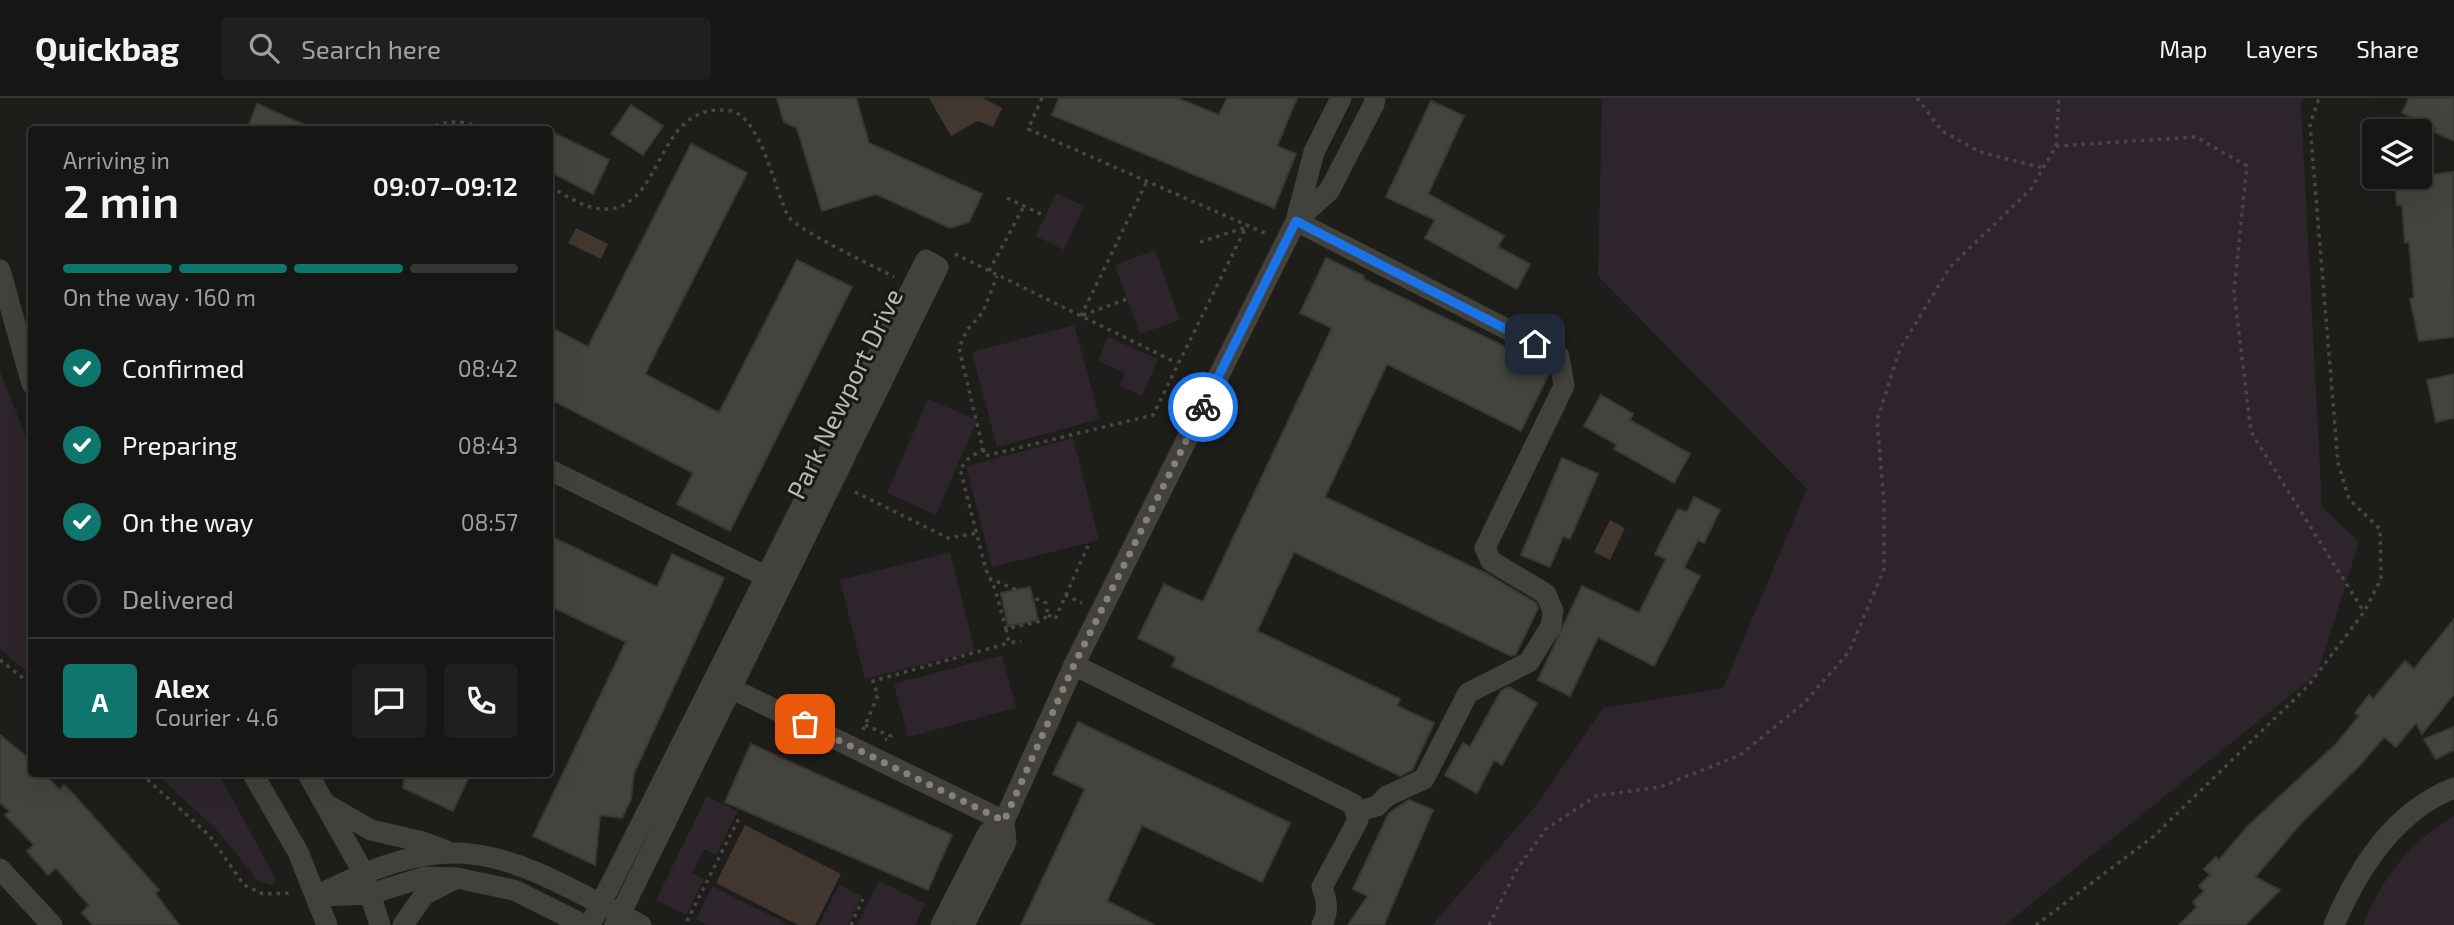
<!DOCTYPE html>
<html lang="en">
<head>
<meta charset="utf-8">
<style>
	:root { --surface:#161614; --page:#1f1f1d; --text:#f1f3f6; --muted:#9e9fa0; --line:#353534; --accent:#0f766e }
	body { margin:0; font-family:"Exo 2",sans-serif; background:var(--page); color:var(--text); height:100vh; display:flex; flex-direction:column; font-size:26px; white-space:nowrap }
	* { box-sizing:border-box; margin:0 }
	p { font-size:23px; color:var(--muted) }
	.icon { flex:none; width:38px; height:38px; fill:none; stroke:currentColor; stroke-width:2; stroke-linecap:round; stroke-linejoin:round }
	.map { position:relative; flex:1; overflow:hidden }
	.side { position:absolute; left:28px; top:28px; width:525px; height:651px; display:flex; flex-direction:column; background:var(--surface); border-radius:7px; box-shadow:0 7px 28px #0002,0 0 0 2px var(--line) }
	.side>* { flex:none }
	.controls { position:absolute; left:2362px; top:21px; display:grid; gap:14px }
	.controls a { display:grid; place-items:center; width:70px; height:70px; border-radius:7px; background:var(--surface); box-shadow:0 7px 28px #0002,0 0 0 2px var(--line); font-size:35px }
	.pin { position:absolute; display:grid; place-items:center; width:60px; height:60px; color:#fff; margin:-30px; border-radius:14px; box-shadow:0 4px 10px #0006 }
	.courier { position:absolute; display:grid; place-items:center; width:70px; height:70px; margin:-35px; border:5px solid #1a73e8; border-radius:50%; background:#fff; color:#222; box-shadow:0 2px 9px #0007 }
	.overview em { font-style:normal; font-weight:600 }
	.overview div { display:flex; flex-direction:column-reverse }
	.overview { display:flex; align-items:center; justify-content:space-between; height:119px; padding:0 35px }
	h1 { font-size:46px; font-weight:600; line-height:52px }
	.bar { display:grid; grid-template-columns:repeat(4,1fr); gap:10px 7px; align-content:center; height:84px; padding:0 35px }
	.bar i { height:9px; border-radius:5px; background:var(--line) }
	.bar .on { background:var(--accent) }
	.bar p { grid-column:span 4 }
	.line { display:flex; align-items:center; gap:18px; padding:0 35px; border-top:2px solid var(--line) }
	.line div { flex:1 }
	.round { display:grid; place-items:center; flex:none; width:74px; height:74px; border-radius:7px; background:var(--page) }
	ol { padding:0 35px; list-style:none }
	li { display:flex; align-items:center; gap:21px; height:77px }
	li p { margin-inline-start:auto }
	li .icon { padding:7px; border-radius:50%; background:var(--accent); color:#fff; stroke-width:4 }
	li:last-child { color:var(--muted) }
	li i { width:38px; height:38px; border:4px solid var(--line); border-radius:50% }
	header { display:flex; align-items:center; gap:42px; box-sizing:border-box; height:98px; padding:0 35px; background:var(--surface); border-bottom:2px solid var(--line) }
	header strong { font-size:33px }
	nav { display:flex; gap:38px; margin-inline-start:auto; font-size:24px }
	.search { width:490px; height:63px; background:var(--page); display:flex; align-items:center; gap:18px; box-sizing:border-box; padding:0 24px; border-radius:7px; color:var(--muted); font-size:26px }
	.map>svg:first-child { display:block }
	.green { fill:#2d242c }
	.water { fill:#41372f }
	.building { fill:#44443f; stroke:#393934; stroke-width:2 }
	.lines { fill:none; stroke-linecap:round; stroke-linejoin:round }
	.path { stroke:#494741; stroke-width:3.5; stroke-dasharray:3.5 5; stroke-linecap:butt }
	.minor { stroke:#42413b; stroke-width:21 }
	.done { stroke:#848279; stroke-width:7; stroke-dasharray:0 12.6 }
	.route { stroke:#1a73e8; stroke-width:9 }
	.labels { text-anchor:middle; stroke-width:6; stroke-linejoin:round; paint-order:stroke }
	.street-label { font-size:26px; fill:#bcb8ac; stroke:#181815 }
</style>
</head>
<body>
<header>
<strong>Quickbag</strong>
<div class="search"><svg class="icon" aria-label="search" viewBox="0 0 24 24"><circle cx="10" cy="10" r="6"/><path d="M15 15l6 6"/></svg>Search here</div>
<nav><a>Map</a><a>Layers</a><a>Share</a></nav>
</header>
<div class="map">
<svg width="2454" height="827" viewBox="0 0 2454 827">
	<rect width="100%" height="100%" fill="#1d1d1a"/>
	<g class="green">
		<path d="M1602 0H2303L2301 6 2322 409 2359 444 2318 575 2005 827H1432L1538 705 1603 610 1723 590 1807 391 1598 178Z"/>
		<path d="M1056 95 1084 108 1064 152 1036 138Z"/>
		<path d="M1155 152 1180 222 1140 236 1115 167Z"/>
		<path d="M1074 227 1100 321 997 349 972 254Z"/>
		<path d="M1108 239 1158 261 1142 298 1120 288 1125 275 1098 263Z"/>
		<path d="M0 273 31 352V577L0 551Z"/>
		<path d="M928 301 977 322 936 417 887 395Z"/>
		<path d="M1073 340 1099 442 992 469 966 368Z"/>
		<path d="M950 454 975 553 865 581 840 482Z"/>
		<path d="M1002 557 1016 610 908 639 894 586Z"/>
		<path d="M156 676H219L276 782 271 787 258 783 216 731Z"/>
		<path d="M707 698 738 713 716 757 704 751 692 775 704 781 686 817 656 802Z"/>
		<path d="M2454 718V827H2363C2381 780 2411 743 2454 718Z"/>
		<path d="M879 783 925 806 915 827H857Z"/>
		<path d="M839 787 862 798 848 827H819Z"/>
		<path d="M712 788 790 827H708L696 821Z"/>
	</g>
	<g class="water">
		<path d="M929 0H983L1002 10 993 29 978 23 951 38Z"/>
		<path d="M576 130 608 146 601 161 568 145Z"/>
		<path d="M1610 422 1625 430 1610 462 1594 454Z"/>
		<path d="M745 727 841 776 815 827H798L716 785Z"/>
	</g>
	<g class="building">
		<path d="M777 0H856L869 45 982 96 969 124 950 130 876 96 822 113 797 30 784 24Z"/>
		<path d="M1059 0H1177L1219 17 1227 0H1297L1277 48 1296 56 1274 110 1052 17Z"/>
		<path d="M2409 0H2454V43L2434 34 2436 30 2402 15Z"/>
		<path d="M1431 3 1464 18 1428 96 1504 138 1498 149 1530 166 1517 191 1425 140 1435 122 1386 99Z"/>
		<path d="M257 6 316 32H247Z"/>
		<path d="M631 7 663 28 643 57 611 36Z"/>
		<path d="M550 33 609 62 593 96 550 74Z"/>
		<path d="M691 46 747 75 645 276 719 315 797 162 852 189 730 433 677 406 693 375 550 301V229L588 249Z"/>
		<path d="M2453 74 2454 239 2419 243 2410 201 2414 200 2409 144 2405 145 2402 107H2397L2395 82Z"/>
		<path d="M1326 160 1364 178 1363 181 1548 269 1549 275 1521 333 1387 266 1325 399 1489 477 1536 505 1538 510 1516 556 1511 558 1294 454 1257 533 1400 601 1397 608 1434 625 1412 672 1400 678 1172 568 1176 559 1138 540 1164 486 1203 504 1332 230 1300 215Z"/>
		<path d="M2454 276V320L2436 324 2427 282Z"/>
		<path d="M1601 297 1633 316 1630 322 1690 356 1674 385 1614 351 1617 347 1584 328Z"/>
		<path d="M1562 360 1598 376 1570 441 1563 438 1550 469 1521 457Z"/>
		<path d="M1694 399 1720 412 1704 445 1698 442 1684 470 1700 478 1654 568 1598 539 1570 598 1538 582 1582 488 1639 515 1666 461 1655 456 1678 411 1687 414Z"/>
		<path d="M550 438 657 489 672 456 724 480 634 675 631 701 622 720 600 717 595 767 533 738 626 544 550 508Z"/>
		<path d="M1030 489 1038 522 1008 528 1001 495Z"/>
		<path d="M2454 521V596L2422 636 2416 625 2396 649 2384 639 2360 667 2303 723 2255 779 2280 792 2245 827H2179L2197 809 2193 804 2204 793 2199 788 2210 777 2204 771 2216 759 2219 762 2247 729 2337 645 2359 618 2355 615 2369 597 2373 601 2405 563 2414 571Z"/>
		<path d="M1509 589 1537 605 1502 667 1494 662 1477 695 1445 677 1463 645 1470 649 1501 593Z"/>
		<path d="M1078 624 1290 725 1262 784 1142 727 1107 803 1154 827H1021L1085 691 1053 676Z"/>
		<path d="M2454 629V652L2436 661 2424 641Z"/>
		<path d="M0 637 32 663V676H44L60 692 64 687 76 699 159 792 155 795 179 827H93L82 815 89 807 56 770 48 777 27 753 34 747 5 717 10 713 0 705Z"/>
		<path d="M751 646 952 737 928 792 725 704Z"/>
		<path d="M405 676H470L453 713 403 690Z"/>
		<path d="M1409 702 1433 712 1384 827H1348L1368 798 1353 791 1389 715Z"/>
	</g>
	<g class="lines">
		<g class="path">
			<path d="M1042 0 1028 31 1267 136"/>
			<path d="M1917 0 1942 33 1980 54 2043 70"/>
			<path d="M428 32C441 21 470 22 484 32"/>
			<path d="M2056 48 2196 39 2247 68 2234 193 2251 334 2364 514"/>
			<path d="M550 89C566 97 585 111 603 111 666 114 653 0 732 13 761 21 775 92 788 118 795 131 876 169 894 179"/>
			<path d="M1007 100 1045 118"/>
			<path d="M1200 144 1244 130"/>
			<path d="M955 156 1177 265"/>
			<path d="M989 173 1024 108"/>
			<path d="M1083 217 1127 201"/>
			<path d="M1081 218 1146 85"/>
			<path d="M983 351 985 358 1153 317 1246 129"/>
			<path d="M855 394 948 440 978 435"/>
			<path d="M989 480 1046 505 1048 517 1041 523 1006 531 995 491 986 472 960 371 968 361 983 351 959 250 967 232 983 214 997 178"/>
			<path d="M1065 497 1082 505"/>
			<path d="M1048 517 1055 521 1088 448"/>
			<path d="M1006 531 1009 545 1021 543"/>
			<path d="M0 562 32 587"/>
			<path d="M865 627 891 638 888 642 885 641"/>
			<path d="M863 632 878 597 873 583 1009 545"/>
			<path d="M141 676 209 737 244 787 263 796 293 795"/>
			<path d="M687 823 740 718"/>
			<path d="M851 827 863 801"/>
			<path d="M1489 827 1517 771 1546 731 1596 698 1660 689 1740 657 1803 606 1849 554 1884 471V404L1877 322 1900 251 1950 169 2031 91 2056 48 2059 0"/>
			<path d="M2036 827 2154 738 2308 588 2364 514 2381 481 2380 431 2349 401 2338 365 2310 27 2319 0"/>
		</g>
		<g class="minor">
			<path d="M0 172 32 286"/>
			<path d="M550 372 775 483"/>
			<path d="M1074 567 1353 706 1358 722 1322 789C1327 803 1329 814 1322 827"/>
			<path d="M720 585 1004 723"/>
			<path d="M253 676 298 754 327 827"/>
			<path d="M308 676 363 774 380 827"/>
			<path d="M331 709 371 732 423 744 447 753"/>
			<path d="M1356 714 1377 708 1387 698 1424 681 1468 595 1529 564 1551 528 1553 513 1546 496 1491 463 1485 450 1564 288 1559 258 1296 123 1329 93 1374 6 1375 0"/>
			<path d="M0 771 52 827"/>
			<path d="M317 798C463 721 507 758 641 827"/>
			<path d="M323 798 370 796 425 779 457 780 514 792 584 827"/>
			<path d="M403 827 424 797 455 781"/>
			<path d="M590 827 926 162 938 169 615 827"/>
			<path d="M941 827 988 735 1004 723 1074 567 1296 123 1314 54 1341 0"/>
			<path d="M964 827 1006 744 1004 723"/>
			<path d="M2334 827C2358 771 2394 713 2454 690"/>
		</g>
	</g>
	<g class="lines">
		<path class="done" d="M805 626 1004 723 1074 567 1203 309"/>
		<path class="route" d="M1203 309 1296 123 1535 246"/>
	</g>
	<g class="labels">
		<g class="street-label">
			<text transform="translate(845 296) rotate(-64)" y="9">Park Newport Drive</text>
		</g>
	</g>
</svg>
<div class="controls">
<a><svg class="icon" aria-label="layers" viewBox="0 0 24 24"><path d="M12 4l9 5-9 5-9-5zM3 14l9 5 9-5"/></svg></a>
</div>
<div class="pin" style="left:805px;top:626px;background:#ea580c"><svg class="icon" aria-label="bag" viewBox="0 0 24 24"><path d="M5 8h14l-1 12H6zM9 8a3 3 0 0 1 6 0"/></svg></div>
<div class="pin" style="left:1535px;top:246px;background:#1f2937"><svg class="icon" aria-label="home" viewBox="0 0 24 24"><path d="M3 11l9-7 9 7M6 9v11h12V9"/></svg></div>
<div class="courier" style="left:1203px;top:309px"><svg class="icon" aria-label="bike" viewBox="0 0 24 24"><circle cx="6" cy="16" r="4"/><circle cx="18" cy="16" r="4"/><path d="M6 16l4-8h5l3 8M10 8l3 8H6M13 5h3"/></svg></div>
<section class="side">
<div class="overview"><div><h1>2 min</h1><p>Arriving in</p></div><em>09:07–09:12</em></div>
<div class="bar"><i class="on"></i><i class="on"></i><i class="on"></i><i></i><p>On the way · 160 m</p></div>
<ol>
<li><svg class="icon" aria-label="check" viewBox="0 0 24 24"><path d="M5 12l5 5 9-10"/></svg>Confirmed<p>08:42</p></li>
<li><svg class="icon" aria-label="check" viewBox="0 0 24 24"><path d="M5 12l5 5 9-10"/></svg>Preparing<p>08:43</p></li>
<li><svg class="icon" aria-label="check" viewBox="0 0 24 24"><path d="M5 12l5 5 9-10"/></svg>On the way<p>08:57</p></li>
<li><i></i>Delivered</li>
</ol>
<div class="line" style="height:126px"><b class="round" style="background:var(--accent);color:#fff">A</b><div><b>Alex</b><p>Courier · 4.6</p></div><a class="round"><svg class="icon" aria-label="chat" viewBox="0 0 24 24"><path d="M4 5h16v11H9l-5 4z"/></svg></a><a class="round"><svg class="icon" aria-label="phone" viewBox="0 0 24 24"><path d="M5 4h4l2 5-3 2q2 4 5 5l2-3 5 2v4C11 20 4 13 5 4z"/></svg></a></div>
</section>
</div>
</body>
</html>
